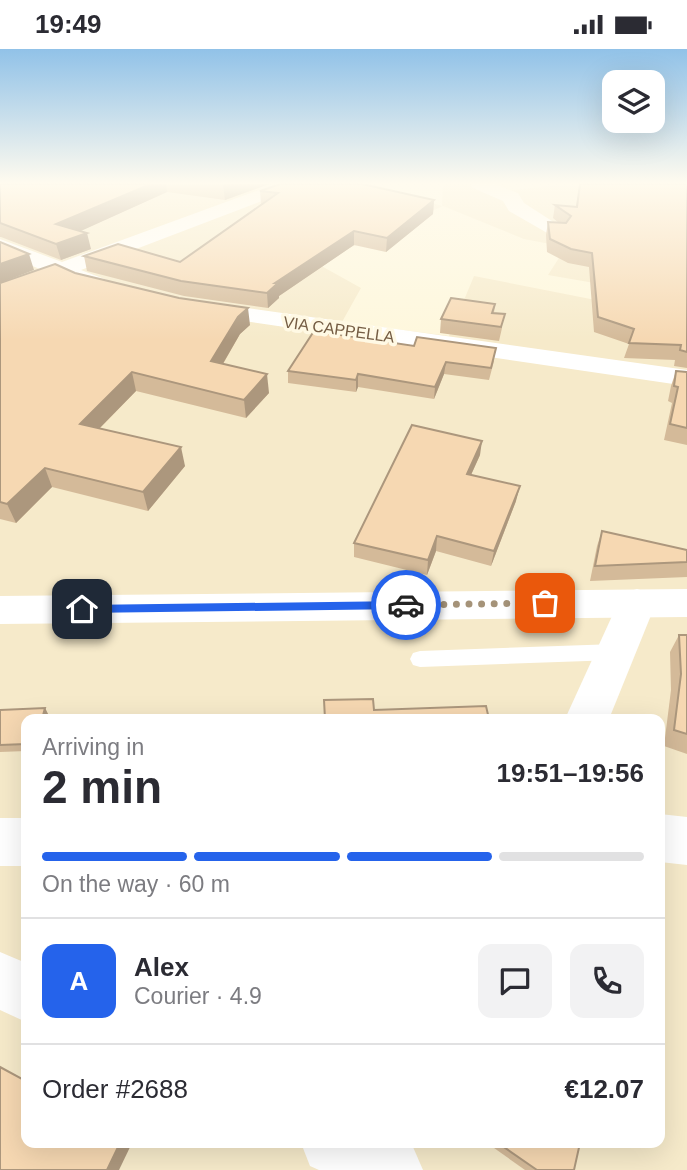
<!DOCTYPE html>
<html lang="en">
<head>
<meta charset="utf-8">
<style>
	:root { --surface:#fff; --page:#f2f2f3; --text:#2b2b33; --muted:#7c7c81; --line:#e1e1e2; --accent:#2563eb }
	body { margin:0; font-family:Arial,sans-serif; background:var(--page); color:var(--text); height:100vh; display:flex; flex-direction:column; font-size:26px; white-space:nowrap }
	* { box-sizing:border-box; margin:0 }
	p { font-size:23px; color:var(--muted) }
	.icon { flex:none; width:38px; height:38px; fill:none; stroke:currentColor; stroke-width:2; stroke-linecap:round; stroke-linejoin:round }
	.map { position:relative; flex:1; overflow:hidden }
	.side { position:absolute; left:21px; top:665px; width:644px; height:434px; display:flex; flex-direction:column; background:var(--surface); border-radius:14px; box-shadow:0 7px 28px #0002 }
	.side>* { flex:none }
	.controls { position:absolute; left:602px; top:21px; display:grid; gap:14px }
	.controls a { display:grid; place-items:center; width:63px; height:63px; border-radius:14px; background:var(--surface); box-shadow:0 7px 28px #0002; font-size:35px }
	.pin { position:absolute; display:grid; place-items:center; width:60px; height:60px; color:#fff; margin:-30px; border-radius:14px; box-shadow:0 4px 10px #0006 }
	.courier { position:absolute; display:grid; place-items:center; width:70px; height:70px; margin:-35px; border:5px solid #2563eb; border-radius:50%; background:#fff; color:#222; box-shadow:0 2px 9px #0007 }
	.headline em { font-style:normal; font-weight:700 }
	.headline div { display:flex; flex-direction:column-reverse }
	.headline { display:flex; align-items:center; justify-content:space-between; height:119px; padding:0 21px }
	h1 { font-size:46px; font-weight:700; line-height:52px }
	.bar { display:grid; grid-template-columns:repeat(4,1fr); gap:10px 7px; align-content:center; height:84px; padding:0 21px }
	.bar i { height:9px; border-radius:5px; background:var(--line) }
	.bar .on { background:var(--accent) }
	.bar p { grid-column:span 4 }
	.line { display:flex; align-items:center; gap:18px; padding:0 21px; border-top:2px solid var(--line) }
	.line div { flex:1 }
	.round { display:grid; place-items:center; flex:none; width:74px; height:74px; border-radius:14px; background:var(--page) }
	.status { display:flex; justify-content:space-between; align-items:center; height:49px; padding:0 35px; background:var(--surface); direction:ltr }
	.status svg { height:19px; fill:currentColor }
	.map>svg:first-child { display:block }
	.residential { fill:#f6eaca; fill-rule:evenodd }
	.lines { fill:none; stroke-linecap:round; stroke-linejoin:round }
	.service { fill:#fff; fill-rule:evenodd }
	.minor { fill:#fff; fill-rule:evenodd }
	.tertiary { fill:#fff; fill-rule:evenodd }
	.wall { fill:#d4ba99 }
	.shaded-wall { fill:#ac977d }
	.building { fill:#f6d8b2; stroke:#ac977d; stroke-width:2 }
	.route { fill:#2563eb }
	.done { stroke:#a59379; stroke-width:7; stroke-dasharray:0 12.6 }
	.labels { text-anchor:middle; stroke-width:7; stroke-linejoin:round; paint-order:stroke }
	.far-street-label { font-size:16px; fill:#755d44; stroke:#fff9e4 }
</style>
</head>
<body>
<div class="status"><b>19:49</b><svg viewBox="0 0 49 12"><path d="M0 12V9h3v3zM5 12V6h3v6zM10 12V3h3v9zM15 12V0h3v12zM26 1h20v11H26zM47 4h2v5h-2z"/></svg></div>
<div class="map">
<svg width="687" height="1121" viewBox="0 0 687 1121">
	<rect width="100%" height="100%" fill="#fef7dc"/>
	<path class="residential" d="M0 135H372L442 157 443 135H489L506 142 550 137 687 139V250L548 226 566 198 524 190 443 157 316 214 361 239 342 273 449 287 474 227 687 269V1121H0ZM26 670H660V1094H26Z"/>
	<g class="lines">
		<path class="service" d="M616 595 623 597 626 603 623 609 616 611 420 618 413 616 410 610 413 604 420 602Z"/>
		<g class="minor">
			<path d="M470 135H494L518 144 524 154 566 181 563 185H549L509 162 503 152 473 139Z"/>
			<path d="M637 540 651 544 656 554 609 670H565L618 554 623 544Z"/>
			<path d="M660 765 687 768V816L660 813Z"/>
			<rect x="0" y="769" width="26" height="48"/>
			<path d="M0 903 26 914V973L0 961Z"/>
			<path d="M301 1094H404L413 1098 423 1121H319L310 1117Z"/>
		</g>
		<g class="tertiary">
			<path d="M275 135H299L296 139 81 221 107 231 110 236 107 241H91L61 229 0 251V236L42 221 0 203V190L62 213Z"/>
			<path d="M198 252 687 321V337L190 264 186 259 190 254Z"/>
			<path d="M687 540V568L0 575V547Z"/>
		</g>
	</g>
	<g class="wall">
		<path d="M0 135H269L225 151 167 143 80 182 91 200 61 211 1 188H0Z"/>
		<path d="M580 135H687V319L674 317 675 311 624 309 629 295 594 283 589 218 568 214 547 203 546 186 548 173 559 174 553 169 555 156 576 158Z"/>
		<path d="M260 142 434 151 433 165 386 203 354 196 279 247V249L268 259 184 247 87 222 84 207 180 213 261 155Z"/>
		<path d="M75 224 250 276 240 285 223 315 269 344 246 369 136 342 100 379 185 417 148 462 52 438 16 474 0 470V234Z"/>
		<path d="M495 255 494 264 502 279 499 292 440 284 441 270Z"/>
		<path d="M314 282 494 312 489 331 444 325 434 350 358 338 356 343 288 334V322Z"/>
		<path d="M676 322 687 323V396L664 391 672 354 668 352 671 337Z"/>
		<path d="M480 406 471 426 516 452 491 517 436 502 427 526 354 508V494Z"/>
		<path d="M602 482 687 501V528L590 532 597 497Z"/>
		<path d="M679 586H687V705L664 697 671 641 670 603Z"/>
		<path d="M45 659 49 667 26 670V702L0 703V661Z"/>
		<path d="M487 1094H580L574 1121H525Z"/>
	</g>
	<g class="shaded-wall">
		<path d="M151 135H166L167 143 61 191 56 175Z"/>
		<path d="M227 135H269L225 151 223 136Z"/>
		<path d="M434 151 433 165 386 203 387 189Z"/>
		<path d="M354 182V196L279 247V249L268 259 267 244 275 234Z"/>
		<path d="M87 184 91 200 61 211 56 195Z"/>
		<path d="M29 205 34 221 0 234V215Z"/>
		<path d="M248 259 250 276 240 285 214 330 211 312 238 268Z"/>
		<path d="M446 313 444 325 434 350 435 338Z"/>
		<path d="M132 323 136 342 86 393 80 375Z"/>
		<path d="M267 325 269 344 246 369 244 351Z"/>
		<path d="M358 325V338L356 343V331Z"/>
		<path d="M482 392 480 406 465 439 467 425Z"/>
		<path d="M181 398 185 417 148 462 143 443Z"/>
		<path d="M45 419 52 438 16 474 7 455Z"/>
		<path d="M520 437 516 452 491 517 494 502Z"/>
		<path d="M437 487 436 502 427 526 428 511Z"/>
		<path d="M45 659 49 667 48 670H42Z"/>
		<path d="M120 1094H132L119 1121H107Z"/>
	</g>
	<g class="building">
		<path d="M0 135H151L56 175 87 184 56 195 0 174Z"/>
		<path d="M280 135H362L434 151 387 189 354 182 275 234H278L267 244 181 232 84 207 118 195 180 213 278 144 260 142Z"/>
		<path d="M580 135H687V303L680 301 681 296 629 294 634 280 598 268 592 204 571 200 550 190 548 173 566 174 571 167 555 156 577 158Z"/>
		<path d="M0 193 29 205 0 215Z"/>
		<path d="M55 215 75 224 179 249 248 259 238 268 211 312 267 325 244 351 132 323 80 375 181 398 143 443 45 419 7 455 0 453V234Z"/>
		<path d="M451 249 495 255 492 264 505 265 501 278 441 270Z"/>
		<path d="M314 282 414 297 417 288 496 299 491 319 446 313 435 338 358 325 356 331 288 322Z"/>
		<path d="M676 322 687 323V379L670 375 678 338 674 337Z"/>
		<path d="M412 376 482 392 467 425 520 437 494 502 437 487 428 511 354 494Z"/>
		<path d="M602 482 687 501V513L595 517Z"/>
		<path d="M679 586H687V685L674 681 681 625Z"/>
		<path d="M373 650 374 661 486 657 489 670H325L324 651Z"/>
		<path d="M45 659 42 670H26V695L0 696V661Z"/>
		<path d="M0 1018 26 1032V1094H120L107 1121H0Z"/>
		<path d="M498 1094H580L574 1121H537Z"/>
	</g>
	<linearGradient id="sky" x2="0" y2="1"><stop stop-color="#91c2e8"/><stop offset="0.46" stop-color="#fffbef"/><stop offset="1" stop-color="#fffbef" stop-opacity="0"/></linearGradient>
	<rect width="687" height="291" fill="url(#sky)"/>
	<path class="route" d="M406 552 412 556 406 560 82 564 76 560 82 556Z"/>
	<g class="lines">
		<path class="done" d="M406 556 545 554"/>
	</g>
	<g class="labels">
		<g class="far-street-label">
			<text transform="translate(339 280) rotate(8)" y="6">VIA CAPPELLA</text>
		</g>
	</g>
</svg>
<div class="controls">
<a><svg class="icon" aria-label="layers" viewBox="0 0 24 24"><path d="M12 4l9 5-9 5-9-5zM3 14l9 5 9-5"/></svg></a>
</div>
<div class="pin" style="left:545px;top:554px;background:#ea580c"><svg class="icon" aria-label="bag" viewBox="0 0 24 24"><path d="M5 8h14l-1 12H6zM9 8a3 3 0 0 1 6 0"/></svg></div>
<div class="pin" style="left:82px;top:560px;background:#1f2937"><svg class="icon" aria-label="home" viewBox="0 0 24 24"><path d="M3 11l9-7 9 7M6 9v11h12V9"/></svg></div>
<div class="courier" style="left:406px;top:556px"><svg class="icon" aria-label="car" viewBox="0 0 24 24"><path d="M5 17H2v-5l4-1 3-4h7l3 4 3 1v5h-3M9 17h6M6 11h13"/><circle cx="7" cy="17" r="2"/><circle cx="17" cy="17" r="2"/></svg></div>
<section class="side">
<div class="headline"><div><h1>2 min</h1><p>Arriving in</p></div><em>19:51–19:56</em></div>
<div class="bar"><i class="on"></i><i class="on"></i><i class="on"></i><i></i><p>On the way · 60 m</p></div>
<div class="line" style="height:126px"><b class="round" style="background:var(--accent);color:#fff">A</b><div><b>Alex</b><p>Courier · 4.9</p></div><a class="round"><svg class="icon" aria-label="chat" viewBox="0 0 24 24"><path d="M4 5h16v11H9l-5 4z"/></svg></a><a class="round"><svg class="icon" aria-label="phone" viewBox="0 0 24 24"><path d="M5 4h4l2 5-3 2q2 4 5 5l2-3 5 2v4C11 20 4 13 5 4z"/></svg></a></div>
<div class="line" style="height:91px"><div>Order #2688</div><b>€12.07</b></div>
</section>
</div>
</body>
</html>
